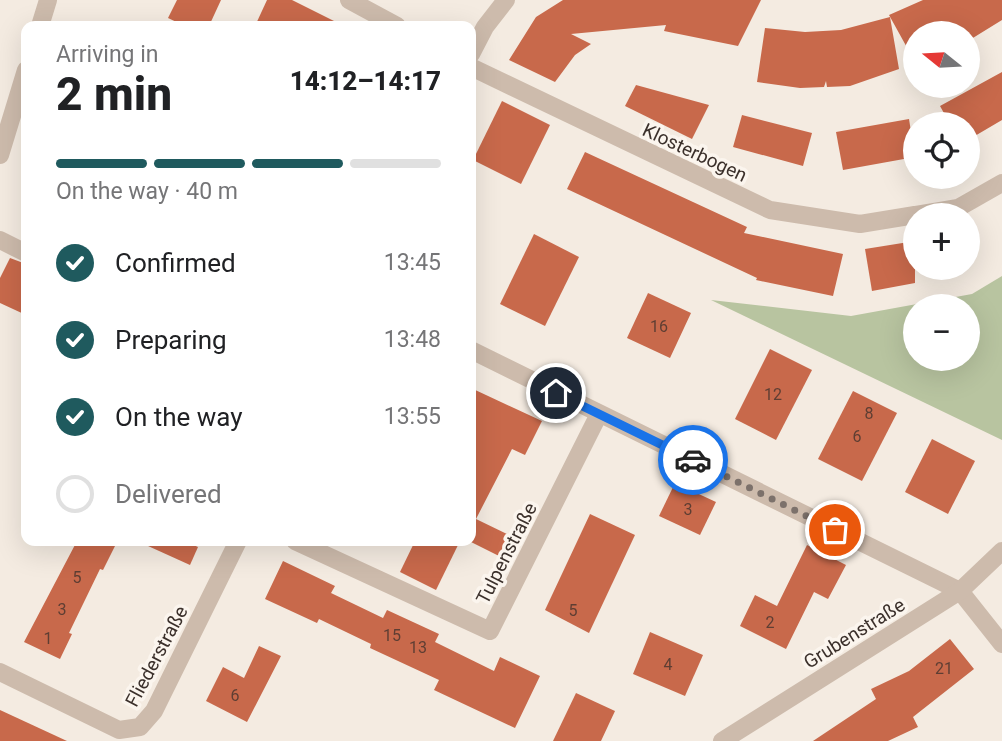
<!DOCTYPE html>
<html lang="en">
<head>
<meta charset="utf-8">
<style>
	:root { --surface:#fff; --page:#f6f6f6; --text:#202124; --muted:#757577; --line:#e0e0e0; --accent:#1f5a5e }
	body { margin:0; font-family:Roboto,sans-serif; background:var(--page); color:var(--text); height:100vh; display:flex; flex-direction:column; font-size:26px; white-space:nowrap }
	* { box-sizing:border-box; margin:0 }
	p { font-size:23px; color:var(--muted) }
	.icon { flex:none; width:38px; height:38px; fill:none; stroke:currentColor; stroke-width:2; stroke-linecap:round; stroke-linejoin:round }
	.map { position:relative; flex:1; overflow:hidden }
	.panel { position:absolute; left:21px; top:21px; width:455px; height:525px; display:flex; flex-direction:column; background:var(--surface); border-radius:14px; box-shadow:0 7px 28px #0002 }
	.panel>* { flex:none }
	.needle { width:46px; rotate:288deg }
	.buttons { position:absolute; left:903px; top:21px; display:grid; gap:14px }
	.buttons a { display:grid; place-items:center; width:77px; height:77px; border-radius:50%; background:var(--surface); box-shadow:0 7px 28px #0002; font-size:35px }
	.pin { position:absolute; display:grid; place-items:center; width:60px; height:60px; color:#fff; margin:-30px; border:4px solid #fff; border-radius:50%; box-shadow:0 2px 7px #0007 }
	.courier { position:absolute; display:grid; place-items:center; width:70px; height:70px; margin:-35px; border:5px solid #1a73e8; border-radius:50%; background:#fff; color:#222; box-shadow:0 2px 9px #0007 }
	.headline em { font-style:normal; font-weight:800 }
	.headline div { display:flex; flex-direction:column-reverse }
	.headline { display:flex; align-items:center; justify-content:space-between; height:119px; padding:0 35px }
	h1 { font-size:46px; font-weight:800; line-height:52px }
	.bar { display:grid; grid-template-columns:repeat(4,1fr); gap:10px 7px; align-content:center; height:84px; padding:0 35px }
	.bar i { height:9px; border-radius:5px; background:var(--line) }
	.bar .active { background:var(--accent) }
	.bar p { grid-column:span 4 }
	ol { padding:0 35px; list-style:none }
	li { display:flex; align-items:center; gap:21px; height:77px }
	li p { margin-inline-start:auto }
	li .icon { padding:7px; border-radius:50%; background:var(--accent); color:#fff; stroke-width:4 }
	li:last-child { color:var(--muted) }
	li i { width:38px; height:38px; border:4px solid var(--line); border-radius:50% }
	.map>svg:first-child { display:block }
	.green { fill:#b8c4a0; fill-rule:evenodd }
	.building { fill:#c8694b }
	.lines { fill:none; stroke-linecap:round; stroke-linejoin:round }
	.minor { stroke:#cdbbac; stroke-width:18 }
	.done { stroke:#7c716b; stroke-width:7; stroke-dasharray:0 12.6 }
	.route { stroke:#1a73e8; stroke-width:9 }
	.labels { text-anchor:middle; stroke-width:7; stroke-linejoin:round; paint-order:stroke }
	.number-label { font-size:16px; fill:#5e3e33 }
	.street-label { font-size:19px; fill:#3b302b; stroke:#fbf5ee }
</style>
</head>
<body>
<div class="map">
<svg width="1002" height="741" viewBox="0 0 1002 741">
	<rect width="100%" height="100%" fill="#f4ebe1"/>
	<path class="green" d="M1002 276V440L711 300 851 316 972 294ZM915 306H968V359H915Z"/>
	<g class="building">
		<path d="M177 0H221L209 26H185L168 18Z"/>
		<path d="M267 0H292L344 26H255Z"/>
		<path d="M563 0H761L738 46 664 31 666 25 571 34 591 44 575 55 555 82 509 60 536 17Z"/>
		<path d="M923 0H1002V20L968 41V33H915V62L889 15Z"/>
		<path d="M890 17 899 69 850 86 827 87 826 81 824 87 800 88 757 82 765 28 805 32 841 30Z"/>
		<path d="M1002 72V120L968 140V124H950L940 106Z"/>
		<path d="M636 85 709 105 692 139 625 106Z"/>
		<path d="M502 101 550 125 521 184 473 160Z"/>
		<path d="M742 115 812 133 803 166 733 147Z"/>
		<path d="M909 119 915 157 843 170 836 132Z"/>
		<path d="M585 152 747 227 744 233 843 254 833 296 756 280 757 278 567 189Z"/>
		<path d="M534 234 579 257 545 326 500 304Z"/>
		<path d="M915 241V283L872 291 865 249Z"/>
		<path d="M10 258 26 264V315L0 303V278Z"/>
		<path d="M648 293 691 313 670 358 627 338Z"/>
		<path d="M770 349 812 370 776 440 735 419Z"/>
		<path d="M471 388 542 421 525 455 512 449 476 519 509 535 499 556 471 542Z"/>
		<path d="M853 391 897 413 862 481 818 459Z"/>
		<path d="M932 439 975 461 948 514 905 492Z"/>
		<path d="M675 483 716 502 700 535 659 516Z"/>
		<path d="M590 514 635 535 589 633 545 610Z"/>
		<path d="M77 541H105L115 546 103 570 100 569 69 633 72 634 60 659 24 642Z"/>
		<path d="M137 541H185L198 547 190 565Z"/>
		<path d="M415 541H460L436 590 400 572Z"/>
		<path d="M807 545 846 565 828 599 814 592 786 649 740 626 755 595 777 606Z"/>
		<path d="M283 561 335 586 331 593 383 618 387 610 439 634 435 642 494 671 500 657 540 676 515 728 434 690 439 680 370 648 371 644 319 619 317 623 265 599Z"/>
		<path d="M650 632 703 655 685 696 633 674Z"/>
		<path d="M950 639 974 669 913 717 918 727 888 741H813L876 699 871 689 909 671Z"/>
		<path d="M259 646 281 656 247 722 206 701 223 667 244 678Z"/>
		<path d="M576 693 615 711 601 741H553Z"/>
		<path d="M0 710 67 741H0Z"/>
	</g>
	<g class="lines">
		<g class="minor">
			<path d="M349 0 397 26"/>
			<path d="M40 26 48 0"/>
			<path d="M471 54 485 27 506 0"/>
			<path d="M471 67 770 210 860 224 915 215"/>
			<path d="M0 155 26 70"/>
			<path d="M916 215 958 208 1002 183"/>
			<path d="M0 240 26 253"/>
			<path d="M471 350 960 591 1002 644"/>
			<path d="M295 541 490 631 599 414"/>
			<path d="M0 672 119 730 140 727 154 711 238 541"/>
			<path d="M722 741 960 591 1002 551"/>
		</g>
	</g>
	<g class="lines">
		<path class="done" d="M693 460 835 530"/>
		<path class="route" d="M556 393 693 460"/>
	</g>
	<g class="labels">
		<g class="number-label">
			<text x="659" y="332">16</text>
			<text x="773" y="400">12</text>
			<text x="869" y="419">8</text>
			<text x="857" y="442">6</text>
			<text x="688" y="515">3</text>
			<text x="77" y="583">5</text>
			<text x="62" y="615">3</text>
			<text x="573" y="616">5</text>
			<text x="770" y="628">2</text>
			<text x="392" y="641">15</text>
			<text x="48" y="644">1</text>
			<text x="418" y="653">13</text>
			<text x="668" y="670">4</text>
			<text x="944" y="674">21</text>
			<text x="235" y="701">6</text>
		</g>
		<g class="street-label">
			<text transform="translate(695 152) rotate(25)" y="7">Klosterbogen</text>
			<text transform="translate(506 553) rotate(-63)" y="7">Tulpenstraße</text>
			<text transform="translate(854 633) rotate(-32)" y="7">Grubenstraße</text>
			<text transform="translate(156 656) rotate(-62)" y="7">Fliederstraße</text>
		</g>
	</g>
</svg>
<div class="buttons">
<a><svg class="needle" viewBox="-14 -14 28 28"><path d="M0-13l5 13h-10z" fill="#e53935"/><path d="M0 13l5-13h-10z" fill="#757577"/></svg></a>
<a><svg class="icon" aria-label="locate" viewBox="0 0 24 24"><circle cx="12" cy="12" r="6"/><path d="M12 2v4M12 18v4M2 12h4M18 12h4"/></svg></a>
<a>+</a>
<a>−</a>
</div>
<div class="pin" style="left:835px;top:530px;background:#ea580c"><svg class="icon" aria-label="bag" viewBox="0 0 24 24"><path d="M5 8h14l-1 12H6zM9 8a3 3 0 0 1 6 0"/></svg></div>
<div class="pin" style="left:556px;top:393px;background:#1f2937"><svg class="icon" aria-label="home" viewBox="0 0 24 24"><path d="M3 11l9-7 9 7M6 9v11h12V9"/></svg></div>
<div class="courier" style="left:693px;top:460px"><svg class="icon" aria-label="car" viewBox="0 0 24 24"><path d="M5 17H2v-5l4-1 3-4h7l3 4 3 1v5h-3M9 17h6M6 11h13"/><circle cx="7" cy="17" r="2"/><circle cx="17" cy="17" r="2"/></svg></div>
<section class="panel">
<div class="headline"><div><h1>2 min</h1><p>Arriving in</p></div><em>14:12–14:17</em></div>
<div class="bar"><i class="active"></i><i class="active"></i><i class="active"></i><i></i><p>On the way · 40 m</p></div>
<ol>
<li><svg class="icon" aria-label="check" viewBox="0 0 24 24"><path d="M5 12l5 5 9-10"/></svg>Confirmed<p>13:45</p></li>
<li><svg class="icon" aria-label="check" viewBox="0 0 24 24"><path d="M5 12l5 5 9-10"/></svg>Preparing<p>13:48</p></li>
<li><svg class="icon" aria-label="check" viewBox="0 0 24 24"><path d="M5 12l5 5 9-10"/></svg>On the way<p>13:55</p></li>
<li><i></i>Delivered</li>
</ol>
</section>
</div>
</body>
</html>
